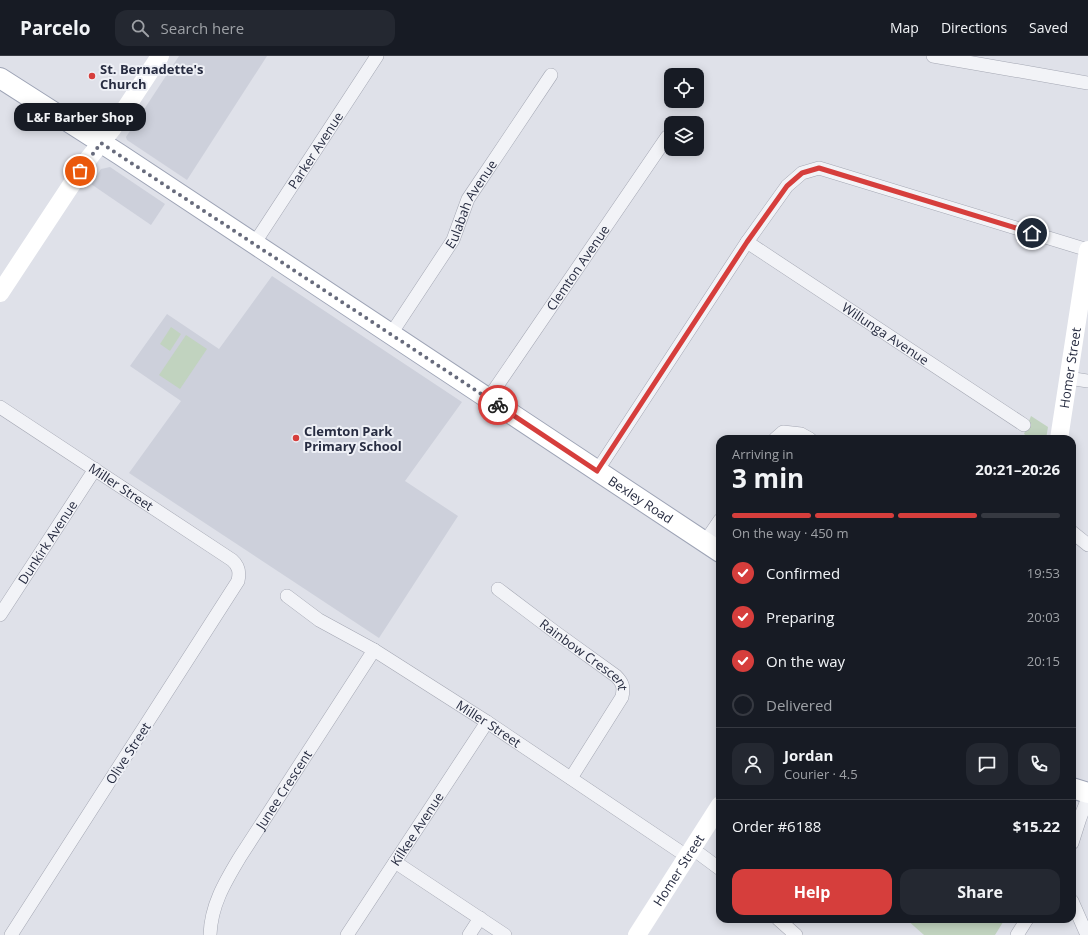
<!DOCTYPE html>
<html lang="en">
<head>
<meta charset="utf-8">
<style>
	:root { --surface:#171b24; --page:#242831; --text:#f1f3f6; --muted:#9ea1a6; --line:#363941; --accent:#d63e3c }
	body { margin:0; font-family:"Open Sans",sans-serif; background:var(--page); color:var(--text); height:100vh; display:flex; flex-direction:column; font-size:15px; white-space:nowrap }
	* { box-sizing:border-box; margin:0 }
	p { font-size:13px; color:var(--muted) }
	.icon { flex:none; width:22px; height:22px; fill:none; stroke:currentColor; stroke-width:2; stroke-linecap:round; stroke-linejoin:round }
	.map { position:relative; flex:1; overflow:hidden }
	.panel { position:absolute; left:716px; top:379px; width:360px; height:488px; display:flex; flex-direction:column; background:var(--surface); border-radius:12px; box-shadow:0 2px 10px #0003 }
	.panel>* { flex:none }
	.fabs { position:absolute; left:664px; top:12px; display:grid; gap:8px }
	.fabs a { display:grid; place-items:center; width:40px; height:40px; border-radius:8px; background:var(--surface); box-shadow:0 2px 10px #0003; font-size:20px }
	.pin { position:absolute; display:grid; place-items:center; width:34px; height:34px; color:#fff; margin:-17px; border:2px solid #fff; border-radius:50%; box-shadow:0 1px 4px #0007 }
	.courier { position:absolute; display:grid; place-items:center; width:40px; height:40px; margin:-20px; border:3px solid #d63e3c; border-radius:50%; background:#fff; color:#222; box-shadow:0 1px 5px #0007 }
	.bubble { position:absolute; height:28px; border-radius:12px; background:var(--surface); box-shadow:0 2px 10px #0003; font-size:13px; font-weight:700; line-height:28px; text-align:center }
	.headline em { font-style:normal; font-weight:700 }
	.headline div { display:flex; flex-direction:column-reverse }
	.headline { display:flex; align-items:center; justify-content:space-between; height:68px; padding:0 16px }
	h1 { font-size:26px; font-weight:700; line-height:30px }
	.bar { display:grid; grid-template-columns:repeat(4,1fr); gap:6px 4px; align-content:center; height:48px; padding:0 16px }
	.bar i { height:5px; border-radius:3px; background:var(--line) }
	.bar .current { background:var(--accent) }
	.bar p { grid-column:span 4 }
	.line { display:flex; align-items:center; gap:10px; padding:0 16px; border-top:1px solid var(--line) }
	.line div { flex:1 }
	.round { display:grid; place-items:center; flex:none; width:42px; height:42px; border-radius:12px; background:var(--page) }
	ol { padding:0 16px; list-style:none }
	li { display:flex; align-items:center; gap:12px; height:44px }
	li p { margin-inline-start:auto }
	li .icon { padding:4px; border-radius:50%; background:var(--accent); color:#fff; stroke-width:4 }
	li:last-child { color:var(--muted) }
	li i { width:22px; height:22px; border:2px solid var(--line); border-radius:50% }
	.primary-button { display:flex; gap:8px; margin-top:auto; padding:8px 16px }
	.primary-button a { flex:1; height:46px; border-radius:12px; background:var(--accent); color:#fff; font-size:16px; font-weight:700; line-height:46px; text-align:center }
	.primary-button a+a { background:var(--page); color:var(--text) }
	header { display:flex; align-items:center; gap:24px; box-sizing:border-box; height:56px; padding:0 20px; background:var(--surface); border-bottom:1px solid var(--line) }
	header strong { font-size:19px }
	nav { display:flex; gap:22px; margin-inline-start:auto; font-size:14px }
	.search { width:280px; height:36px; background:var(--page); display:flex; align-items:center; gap:10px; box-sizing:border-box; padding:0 14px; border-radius:12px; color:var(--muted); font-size:15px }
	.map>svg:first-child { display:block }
	.built { fill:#cdd0db }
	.green { fill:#c1d3bf }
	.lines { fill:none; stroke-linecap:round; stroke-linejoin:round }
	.street-casing { stroke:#a4a7b3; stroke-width:14 }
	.primary-casing { stroke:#9da3b5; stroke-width:22 }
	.street { stroke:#f2f3f7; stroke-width:13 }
	.secondary { stroke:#fff; stroke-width:18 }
	.primary { stroke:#fff; stroke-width:20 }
	.done { stroke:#676b7c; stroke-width:4; stroke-dasharray:0 7.2 }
	.route { stroke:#d63e3c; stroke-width:5 }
	.poi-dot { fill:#d63e3c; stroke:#eef0f6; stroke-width:1.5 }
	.labels { text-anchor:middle; stroke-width:4; stroke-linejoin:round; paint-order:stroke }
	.poi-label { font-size:13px; font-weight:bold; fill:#272c41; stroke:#eef0f6; text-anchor:start }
	.street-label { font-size:13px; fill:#272c41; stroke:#eef0f6 }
</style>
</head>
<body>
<header>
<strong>Parcelo</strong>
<div class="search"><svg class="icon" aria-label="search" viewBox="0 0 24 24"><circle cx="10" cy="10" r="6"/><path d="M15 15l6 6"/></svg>Search here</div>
<nav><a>Map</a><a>Directions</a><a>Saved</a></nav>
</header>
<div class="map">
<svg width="1088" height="879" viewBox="0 0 1088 879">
	<rect width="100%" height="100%" fill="#dfe1e9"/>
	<g class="built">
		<path d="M179 0H267L187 124 127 84 126 81Z"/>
		<path d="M110 111 165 148 151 169 91 128 101 113Z"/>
		<path d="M272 220 462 346 405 425 458 460 379 582 129 417 181 345 130 310 167 258 219 293Z"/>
	</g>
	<g class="green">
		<path d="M171 271 181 278 170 295 160 288Z"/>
		<path d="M186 279 207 293 180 333 159 319Z"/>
		<path d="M1031 360 1048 371 1046 383H1031L1024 378Z"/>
		<path d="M906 863H1005L995 879H924Z"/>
	</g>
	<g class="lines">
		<defs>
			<g id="street">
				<path d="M933 0 1088 27"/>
				<path id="s1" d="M747 186 1024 369"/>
				<path id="s2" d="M254 188 377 0"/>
				<path id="s3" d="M391 278 453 184 468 143 551 19"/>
				<path d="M1068 322 1088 325"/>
				<path id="s4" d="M488 343 667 81"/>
				<path id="s5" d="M0 351 232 504C239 510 240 516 238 525L11 879"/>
				<path d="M775 383 783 376 801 378 810 383"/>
				<path d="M597 415 747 186 787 130 802 117 819 112 1088 194"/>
				<path d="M1072 476 1088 489"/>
				<path d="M705 486 720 464"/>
				<path id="s6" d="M498 533 555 576 616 620C623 627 624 631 622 641L571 722"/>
				<path id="s7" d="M287 540 319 564 374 594 487 666 688 801"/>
				<path id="s8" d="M0 559 95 413"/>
				<path d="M1072 787 1080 762 1088 742"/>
				<path d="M693 793 720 813"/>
				<path d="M395 806 505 879"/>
				<path d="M1072 845 1087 879"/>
				<path d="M778 863 796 879"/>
				<path id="s9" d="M210 879C211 849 225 826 240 801L374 594"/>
				<path id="s10" d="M347 879 487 666"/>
				<path d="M469 879 480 862"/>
				<path d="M1017 879 1027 863"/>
			</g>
			<g id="primary">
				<path id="s13" d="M0 22 119 98 720 496"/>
				<path d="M1072 732 1088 737"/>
			</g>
		</defs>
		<use href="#street" class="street-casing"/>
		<use href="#primary" class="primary-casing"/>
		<use href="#street" class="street"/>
		<g class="secondary">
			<path d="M0 237 89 102 112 73 160 0"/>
			<path id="s11" d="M1059 383 1088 194"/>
			<path id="s12" d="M637 879 720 749"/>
		</g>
		<use href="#primary" class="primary"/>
	</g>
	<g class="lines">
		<path class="done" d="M80 115 101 87 498 349"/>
		<path class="route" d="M498 349 597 415 747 186 787 130 802 117 819 112 1032 177"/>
	</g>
	<g class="poi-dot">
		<circle cx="92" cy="20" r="4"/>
		<circle cx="296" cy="382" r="4"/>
	</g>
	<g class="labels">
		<g class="poi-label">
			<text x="100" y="18">St. Bernadette's<tspan x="100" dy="15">Church</tspan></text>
			<text x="304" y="380">Clemton Park<tspan x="304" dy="15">Primary School</tspan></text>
		</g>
		<g class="street-label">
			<text dy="5" stroke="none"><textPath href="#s2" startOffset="112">Parker Avenue</textPath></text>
			<text dy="5" stroke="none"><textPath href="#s3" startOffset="153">Eulabah Avenue</textPath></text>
			<text dy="5" stroke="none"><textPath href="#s4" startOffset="159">Clemton Avenue</textPath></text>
			<text dy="5" stroke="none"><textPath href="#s1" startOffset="166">Willunga Avenue</textPath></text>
			<text dy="5" stroke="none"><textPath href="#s11" startOffset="72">Homer Street</textPath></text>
			<text dy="5" stroke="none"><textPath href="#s5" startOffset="145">Miller Street</textPath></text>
			<text dy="5" stroke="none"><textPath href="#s13" startOffset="767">Bexley Road</textPath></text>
			<text dy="5" stroke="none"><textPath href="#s8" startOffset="87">Dunkirk Avenue</textPath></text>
			<text dy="5" stroke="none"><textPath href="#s6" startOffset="109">Rainbow Crescent</textPath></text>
			<text dy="5" stroke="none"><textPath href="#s7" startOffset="239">Miller Street</textPath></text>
			<text transform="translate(128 697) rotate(-57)" y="5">Olive Street</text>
			<text dy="5" stroke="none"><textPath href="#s9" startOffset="165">Junee Crescent</textPath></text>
			<text dy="5" stroke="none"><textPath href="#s10" startOffset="127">Kilkee Avenue</textPath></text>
			<text dy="5" stroke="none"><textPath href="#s12" startOffset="77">Homer Street</textPath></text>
		</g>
	</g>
</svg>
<div class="fabs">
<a><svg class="icon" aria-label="locate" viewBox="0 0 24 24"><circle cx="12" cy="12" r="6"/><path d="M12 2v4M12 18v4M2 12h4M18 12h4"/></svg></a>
<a><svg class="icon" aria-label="layers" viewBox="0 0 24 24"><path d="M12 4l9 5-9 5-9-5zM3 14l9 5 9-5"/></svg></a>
</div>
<div class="pin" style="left:80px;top:115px;background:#ea580c"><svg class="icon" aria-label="bag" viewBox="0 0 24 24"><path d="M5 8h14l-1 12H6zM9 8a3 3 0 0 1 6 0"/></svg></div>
<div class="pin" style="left:1032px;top:177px;background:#1f2937"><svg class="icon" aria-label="home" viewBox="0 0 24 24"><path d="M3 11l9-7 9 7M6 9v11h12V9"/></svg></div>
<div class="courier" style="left:498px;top:349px"><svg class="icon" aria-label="bike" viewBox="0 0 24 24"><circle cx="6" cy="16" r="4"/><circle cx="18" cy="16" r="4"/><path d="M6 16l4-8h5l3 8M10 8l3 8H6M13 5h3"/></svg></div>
<div class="bubble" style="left:14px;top:47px;width:132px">L&amp;F Barber Shop</div>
<section class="panel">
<div class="headline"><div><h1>3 min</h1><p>Arriving in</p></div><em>20:21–20:26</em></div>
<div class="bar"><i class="current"></i><i class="current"></i><i class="current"></i><i></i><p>On the way · 450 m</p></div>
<ol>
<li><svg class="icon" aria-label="check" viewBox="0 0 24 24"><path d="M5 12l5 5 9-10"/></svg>Confirmed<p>19:53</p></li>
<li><svg class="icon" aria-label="check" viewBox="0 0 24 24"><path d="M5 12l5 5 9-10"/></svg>Preparing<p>20:03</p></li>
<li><svg class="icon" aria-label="check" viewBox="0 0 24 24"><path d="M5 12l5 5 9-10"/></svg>On the way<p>20:15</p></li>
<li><i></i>Delivered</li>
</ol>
<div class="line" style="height:72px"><a class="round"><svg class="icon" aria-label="person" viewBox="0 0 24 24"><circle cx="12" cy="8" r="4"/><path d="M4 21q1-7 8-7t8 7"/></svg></a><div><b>Jordan</b><p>Courier · 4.5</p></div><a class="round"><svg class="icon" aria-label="chat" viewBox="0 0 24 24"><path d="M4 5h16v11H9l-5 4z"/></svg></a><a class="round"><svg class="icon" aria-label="phone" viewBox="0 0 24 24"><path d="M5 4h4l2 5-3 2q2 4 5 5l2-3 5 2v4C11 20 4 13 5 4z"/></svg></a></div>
<div class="line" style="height:52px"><div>Order #6188</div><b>$15.22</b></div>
<div class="primary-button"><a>Help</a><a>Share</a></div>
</section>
</div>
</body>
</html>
